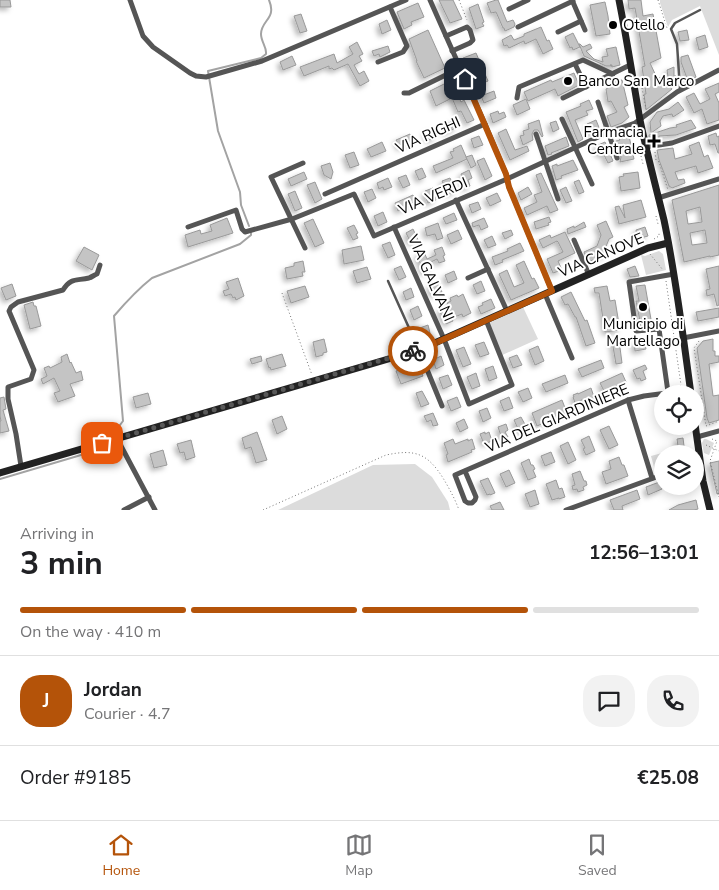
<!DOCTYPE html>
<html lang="en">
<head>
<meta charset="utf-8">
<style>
	:root { --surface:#fff; --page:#f2f2f2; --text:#202124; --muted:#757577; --line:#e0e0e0; --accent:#b45309 }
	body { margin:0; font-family:"Nunito Sans",sans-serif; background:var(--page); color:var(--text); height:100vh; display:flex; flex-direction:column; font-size:19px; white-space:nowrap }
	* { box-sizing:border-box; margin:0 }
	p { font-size:16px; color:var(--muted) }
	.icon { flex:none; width:28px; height:28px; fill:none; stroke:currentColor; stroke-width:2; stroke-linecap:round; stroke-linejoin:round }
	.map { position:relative; height:510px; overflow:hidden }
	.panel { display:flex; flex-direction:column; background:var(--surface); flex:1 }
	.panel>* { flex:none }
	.tools { position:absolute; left:654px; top:385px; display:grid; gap:10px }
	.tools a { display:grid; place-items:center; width:50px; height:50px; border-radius:50%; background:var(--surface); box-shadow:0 2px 12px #0003; font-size:25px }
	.pin { position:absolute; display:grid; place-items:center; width:42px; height:42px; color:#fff; margin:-21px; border-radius:10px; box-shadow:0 2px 8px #0006 }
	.courier { position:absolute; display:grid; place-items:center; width:50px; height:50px; margin:-25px; border:4px solid #b45309; border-radius:50%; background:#fff; color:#222; box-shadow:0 1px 6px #0007 }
	.head em { font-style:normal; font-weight:700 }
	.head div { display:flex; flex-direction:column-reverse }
	.head { display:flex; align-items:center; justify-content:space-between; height:85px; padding:0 20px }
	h1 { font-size:32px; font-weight:700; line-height:38px }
	.bar { display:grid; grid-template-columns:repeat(4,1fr); gap:8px 5px; align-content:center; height:60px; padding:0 20px }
	.bar i { height:6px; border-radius:4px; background:var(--line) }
	.bar .on { background:var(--accent) }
	.bar p { grid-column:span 4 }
	.line { display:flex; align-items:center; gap:12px; padding:0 20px; border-top:1px solid var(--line) }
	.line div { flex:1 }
	.round { display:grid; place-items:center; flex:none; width:52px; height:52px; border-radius:20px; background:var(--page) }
	.dock { display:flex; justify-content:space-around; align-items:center; height:70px; border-top:1px solid var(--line); background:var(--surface); font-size:14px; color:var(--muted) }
	.dock a { display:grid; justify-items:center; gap:2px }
	.dock .on { color:var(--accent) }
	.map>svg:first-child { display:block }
	.green { fill:#dcdcdc }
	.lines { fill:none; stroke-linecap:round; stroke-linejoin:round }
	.stream { stroke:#a3a3a3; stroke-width:2 }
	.building { fill:#c4c4c4; stroke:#999; fill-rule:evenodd; filter:url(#shadow) }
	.path { stroke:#777; stroke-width:1; stroke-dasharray:1 2.5; stroke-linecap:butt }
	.lane { stroke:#555; stroke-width:2.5 }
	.street { stroke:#555; stroke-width:5 }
	.secondary { stroke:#222; stroke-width:7 }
	.done { stroke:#595959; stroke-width:5; stroke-dasharray:0 9 }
	.route { stroke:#b45309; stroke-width:6 }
	.poi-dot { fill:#000; stroke:#fff; stroke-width:2 }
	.labels { text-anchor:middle; stroke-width:4; stroke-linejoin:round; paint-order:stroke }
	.poi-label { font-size:15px; fill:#000; stroke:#fff; text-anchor:start }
	.street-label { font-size:15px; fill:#000; stroke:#fff }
</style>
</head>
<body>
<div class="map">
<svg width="719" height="510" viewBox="0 0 719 510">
	<defs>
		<filter id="shadow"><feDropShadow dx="-3" dy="3" stdDeviation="2.5" flood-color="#0004"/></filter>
	</defs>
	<rect width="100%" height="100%" fill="#fff"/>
	<g class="green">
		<path d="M660 0H719V55L700 6 672 20 668 27 660 3Z"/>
		<path d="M659 251 663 254 666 270 646 275 641 255 645 256Z"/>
		<path d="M523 307 538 339 500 356 487 324Z"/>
		<path d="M704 439H706L714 443 709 455 704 453 702 443Z"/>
		<path d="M673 450 674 454H662V472L656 474 651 456Z"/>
		<path d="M415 464 432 477 448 502 450 510H278L373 465Z"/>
	</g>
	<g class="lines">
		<g class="stream">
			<path d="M249 226 241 205 240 192 218 131 208 71 261 58 266 54C267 47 261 42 261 34 261 20 277 19 269 0"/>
			<path d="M112 430 120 425 123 421 114 316C126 302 138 289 152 278L240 244 251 235V233"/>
			<path d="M0 479 108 447"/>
		</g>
	</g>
	<g class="building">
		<path d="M0 0H10L11 7H0Z"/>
		<path d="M439 0H453L462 19 450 23Z"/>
		<path d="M496 0H498L507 22 513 20 515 24 514 27 505 31 504 28H503L496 12 491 13 487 3Z"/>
		<path d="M628 0H641L643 16 653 14 661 58 650 63 657 78 668 77 667 70 674 67V76H676V77L668 83 672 89 646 110 644 94H646L642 67 645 66 644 61 635 8 629 9Z"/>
		<path d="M605 2 608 16 610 34 596 36 590 5Z"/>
		<path d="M418 3 424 17 411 22 412 25 404 29 397 12Z"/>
		<path d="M478 4 484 22 482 23 484 26 476 29 469 8Z"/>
		<path d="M301 14 307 31 300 33 294 16Z"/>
		<path d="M387 20 391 30 382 34 379 24Z"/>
		<path d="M541 27 547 41 549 40 553 49 543 54 536 39 525 44 524 41 509 48 507 45 504 46 502 40 511 35 514 40 524 36V34Z"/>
		<path d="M428 30 445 68 424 78 416 61H417L409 39Z"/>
		<path d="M687 30 689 40 680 41 678 32Z"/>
		<path d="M573 33 580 47 573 50 572 47 570 48 565 37Z"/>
		<path d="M705 35 708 47 699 50 696 38Z"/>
		<path d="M357 42 363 54 359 56 362 61 354 65 359 74 364 71 369 81 360 86 348 64 334 70 332 68 329 69V66L304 76 300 67 334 54 337 63 353 54 349 47Z"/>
		<path d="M579 44H580L583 47 590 44 592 48 586 51 594 59 603 62 602 57 608 56 606 49 616 47 620 65 612 67V65H610L612 66H606L584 56Z"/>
		<path d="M388 46 390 52 380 57 379 54 374 56 372 51Z"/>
		<path d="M476 53 488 81 476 86 463 58Z"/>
		<path d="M688 55 696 77 688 81 681 62V57Z"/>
		<path d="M292 56 296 65 283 70 280 62Z"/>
		<path d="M574 73 579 85 558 96 555 89 528 101 524 92 551 80 552 82Z"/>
		<path d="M452 80 461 102 464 100 474 120 467 123 461 111 458 112 452 98 436 106 430 91Z"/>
		<path d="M622 80 628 105 624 107 629 117 622 123 611 127 607 116 617 112 611 101 608 102 606 89 615 84V81Z"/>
		<path d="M719 83V92L715 94 719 103V120L707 124 702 109 694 113 686 97 694 93 700 104 710 99 705 89Z"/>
		<path d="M494 91 496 98 484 103 481 96Z"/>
		<path d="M526 99 530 109 517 115 513 105Z"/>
		<path d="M589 100 593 109 586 111 588 115 575 120 583 139 578 142 566 112 581 106 580 104Z"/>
		<path d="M678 102 684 110 673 117 672 114 663 116 660 121 661 126 651 133 650 122 657 112 669 109Z"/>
		<path d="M498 111 499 114 504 112 506 117 493 123 490 114Z"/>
		<path d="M454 120 457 127 446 133 443 126Z"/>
		<path d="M539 120 543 136 542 137 538 130H534L532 134 533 140 523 145 520 136 524 135 523 131 529 129 528 124Z"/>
		<path d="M596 120 600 130 590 134 587 124Z"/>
		<path d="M691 120 696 128 676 135 659 136V141L652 142 651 137H649V135L670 128 677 127 676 125Z"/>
		<path d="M556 121 559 129 553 132 550 123Z"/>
		<path d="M432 128 436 137 429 140 425 132Z"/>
		<path d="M506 129 515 150 527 146 529 151 510 160 498 133Z"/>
		<path d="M716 133 717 137 719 136V153H718L715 144 710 145 708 136Z"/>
		<path d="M410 134 413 141 400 148 396 140Z"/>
		<path d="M479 136 483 145 474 148 471 139Z"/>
		<path d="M629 136 634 159 620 162 621 157 616 141 620 140 619 139Z"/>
		<path d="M566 137 569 146 551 153 552 154 548 155 545 146Z"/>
		<path d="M382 142 386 151 371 157 367 149Z"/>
		<path d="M605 142 613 161 608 163 603 153 599 154 596 146Z"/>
		<path d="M699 142 704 157 708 155 713 168 698 173 696 166 675 172 678 180 684 179 685 183 672 188 669 186 659 160 657 150 673 148 675 159 692 154 689 146Z"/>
		<path d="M461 145 467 159 436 173 433 166 453 158 450 152 454 151 453 149Z"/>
		<path d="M354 152 359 165 350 168 345 155Z"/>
		<path d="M472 155 476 165 471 168 466 157Z"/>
		<path d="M484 158 492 176 485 180 477 161Z"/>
		<path d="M573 160 578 170 561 176 562 178 556 180 552 166 557 164V166Z"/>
		<path d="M330 163 333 172 331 179 324 175 321 166Z"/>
		<path d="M422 168 426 177 419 180 415 171Z"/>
		<path d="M469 170 472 178 468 180 470 186 465 188 461 174Z"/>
		<path d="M304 172 307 179 291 186 288 179Z"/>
		<path d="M638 172 640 188 621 191 619 177 624 176 623 174Z"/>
		<path d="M541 173 558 210 550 213 547 206 527 215 524 208 537 202 534 195 542 192 536 175Z"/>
		<path d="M406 175 410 185 403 188 398 178Z"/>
		<path d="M388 178 392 187 384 190 383 187 379 189 377 183Z"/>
		<path d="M450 178 456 191 448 194 442 181Z"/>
		<path d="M579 180 584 192 579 194 574 182Z"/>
		<path d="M315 182 322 199 315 203 307 185Z"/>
		<path d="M719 185V255L710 257V256L684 262 672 200ZM700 207 702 222 688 224 686 211ZM705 230 707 243 692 245 690 233Z"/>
		<path d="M528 187 532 194 521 200 518 193Z"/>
		<path d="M566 187 572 201 566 203 560 190Z"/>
		<path d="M433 188 437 197 435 198 436 200 428 203 424 194 426 193 425 191Z"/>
		<path d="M372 189 376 198 368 202 364 192Z"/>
		<path d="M295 191 302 208 295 211 288 194Z"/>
		<path d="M497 193 501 201 490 206 486 198Z"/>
		<path d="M413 195 415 201 410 204V206L398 211 395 203Z"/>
		<path d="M641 200 646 217 619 224 615 207 619 206 625 218 623 205Z"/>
		<path d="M478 202 481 209 472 213 469 205Z"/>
		<path d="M383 212 387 222 378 226 374 216Z"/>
		<path d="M454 213 457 220 446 224 443 218Z"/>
		<path d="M549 217 551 222 548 223 549 225 536 229 534 222Z"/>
		<path d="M227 218 233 233 188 247 185 235 200 230 201 234 212 231 210 225Z"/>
		<path d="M484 218 488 227 481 230 479 225 473 227 472 223Z"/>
		<path d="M313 219 324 243 315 247 304 223Z"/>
		<path d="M606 221 613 237 609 239 605 249 607 254 588 262 584 252 597 246 601 235 597 225Z"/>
		<path d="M584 222 586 227 568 234 567 229 574 226V228Z"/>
		<path d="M438 223 443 238 437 240 435 234 427 236 425 228Z"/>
		<path d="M354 225 358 233 356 234 358 238 353 240 347 228Z"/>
		<path d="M645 227 648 236 637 239 636 230Z"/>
		<path d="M413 229 418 240 411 243 406 233Z"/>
		<path d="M458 230 462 239 451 244 447 235Z"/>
		<path d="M511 230 513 235 505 239 502 233Z"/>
		<path d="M565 232 575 253 558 261 562 270 553 273 547 259 563 252 558 242 557 241 543 248 539 240 550 235 551 238Z"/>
		<path d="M492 236 496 245 488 248 484 240Z"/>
		<path d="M390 242 395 255 388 258 382 245Z"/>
		<path d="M520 243 524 251 502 260 503 262 495 265 492 257 508 251 507 249Z"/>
		<path d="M361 246 364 260 344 264 342 250Z"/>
		<path d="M84 247 99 255 92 270 76 261Z"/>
		<path d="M442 247 445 255 443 256 445 261 439 263 437 259 429 263 432 269 424 273 417 255 424 252 427 259 436 255 434 250Z"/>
		<path d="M303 261 305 272H302L303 276 287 279 285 268 294 266V263Z"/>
		<path d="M524 261 532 279 534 278 539 288 511 300 499 274 507 270 514 287 524 283 516 265Z"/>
		<path d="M401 266 406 277 399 280 394 269Z"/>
		<path d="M635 266 639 276 630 277 627 269Z"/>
		<path d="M719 266V305L717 306 714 294 707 296 706 290 710 289 706 269Z"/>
		<path d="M367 267 371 279 357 283 353 271Z"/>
		<path d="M454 271 457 279 448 283 445 275Z"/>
		<path d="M238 278 244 296 236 300 235 297 233 298 231 294 225 296 223 291 229 289 226 282Z"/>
		<path d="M481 281 485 291 477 294 473 285Z"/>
		<path d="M437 283 442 292 433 295 429 286Z"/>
		<path d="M12 284 16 296 6 300 1 288Z"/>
		<path d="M645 285 652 325 641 326 636 301H639L636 286Z"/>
		<path d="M305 286 309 297 291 303 287 291Z"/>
		<path d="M607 286 610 301 615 300 620 330 605 332 599 293H595L594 288Z"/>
		<path d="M411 288 414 297 406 300 403 292Z"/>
		<path d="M571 292 585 321 587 320 595 343 586 346 576 317H575L568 304 565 305 561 297Z"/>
		<path d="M463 294 471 313 463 317 462 314 452 318 453 321 446 324 439 310 449 306 447 303 451 301 450 298 457 295 458 297Z"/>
		<path d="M491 299 495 308 481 314 478 307 483 305 482 303Z"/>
		<path d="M33 302 34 306H36L41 326 30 329 24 305Z"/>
		<path d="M418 306 422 316 414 320 410 310Z"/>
		<path d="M719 308V317L698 321 696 312Z"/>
		<path d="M428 325 430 333 421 337 417 329Z"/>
		<path d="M324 339 327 352 323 353V355L316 357 313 342Z"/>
		<path d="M713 339V351H715V356H719V362L709 364 713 396 719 395V420L709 423 707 418 697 348 703 341Z"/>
		<path d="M619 340 622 363 616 364 612 341Z"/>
		<path d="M644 340 646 349 635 351 634 342Z"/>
		<path d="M484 342 489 354 480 357 475 345Z"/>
		<path d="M538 346 544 361 535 365 529 350Z"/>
		<path d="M464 347 471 364 463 367 456 350Z"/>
		<path d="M67 354 70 363 71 362 76 373 81 371 83 380 70 384 75 396 58 402 54 393 60 391 54 378 43 384 41 379 47 376 44 368 49 366 50 368 62 362 61 357Z"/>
		<path d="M282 354 286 366 271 370 270 367 269 368 266 359Z"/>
		<path d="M517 355 522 365 513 368 509 358Z"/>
		<path d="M261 356 262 361 252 364 250 359Z"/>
		<path d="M441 356 444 365 436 369 433 360Z"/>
		<path d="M601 360 604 368 582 377 578 369Z"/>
		<path d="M417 363 423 376 401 384 396 371Z"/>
		<path d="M645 365 647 369 643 371 646 379 641 381 640 378 637 379 633 370Z"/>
		<path d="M493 366 497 378 489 381 485 369Z"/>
		<path d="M476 373 480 386 472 389 467 377Z"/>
		<path d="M622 373 626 382 604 391 600 383Z"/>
		<path d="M448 375 452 385 443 389 439 378Z"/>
		<path d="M565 375 568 383 546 392 542 384Z"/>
		<path d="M528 388 532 398 523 402 518 392Z"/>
		<path d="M591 388 595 400 588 403 586 398 575 403 573 397H574L573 395 578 393V394Z"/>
		<path d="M422 391 429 404 421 407 416 393Z"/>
		<path d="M148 393 151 404 136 408 133 397Z"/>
		<path d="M4 397 6 409 3 410 9 431 0 433V421H1L0 416V398Z"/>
		<path d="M457 397 461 407 451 411 447 401Z"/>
		<path d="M509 397 513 408 504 411 500 401Z"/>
		<path d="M562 400 567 413 537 426 532 413Z"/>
		<path d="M487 408 491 418 483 422 479 411Z"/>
		<path d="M433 413 438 425 433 426 431 420 427 422 424 416Z"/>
		<path d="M282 416 287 429 277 434 272 420Z"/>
		<path d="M521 417 528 430 523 432 521 430 519 431 514 420Z"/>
		<path d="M464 419 468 428 460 432 456 423Z"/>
		<path d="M506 424 508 430 505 432 508 437 502 439 498 427Z"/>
		<path d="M609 426 618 445 609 449 600 430Z"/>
		<path d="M257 432 267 460 256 463 251 447 245 449 242 438Z"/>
		<path d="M485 432V434L489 432 492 441 484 444 480 434Z"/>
		<path d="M589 436 595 451 586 455 583 449 585 448 581 440Z"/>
		<path d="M683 438 685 454H679L677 439Z"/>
		<path d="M453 439 455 444 468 439V441L472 439 475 449 471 450 472 452 448 462 446 455 448 454 444 443Z"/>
		<path d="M191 440 195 457 186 460 184 452 180 453 177 444Z"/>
		<path d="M568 442 576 460 568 464 560 446Z"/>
		<path d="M163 450 167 465 154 468 150 454Z"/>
		<path d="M551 452 555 462 545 466 541 456Z"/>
		<path d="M619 457 622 465H624L628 476 606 484 602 472 611 469 609 461Z"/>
		<path d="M529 459 531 465H533L535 469 533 470 536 477 528 480 521 463Z"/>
		<path d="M719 461V494H717L710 463Z"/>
		<path d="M509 470 515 483 506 487 500 474Z"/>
		<path d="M580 471 584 481H586L587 485 583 487 584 490 578 492 577 489 573 490 572 486 575 485 572 474Z"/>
		<path d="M488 478 495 493 490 495V494L487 495 480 481Z"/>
		<path d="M556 480 559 489 562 488 565 497 559 499V498L552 500 546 484Z"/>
		<path d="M662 481V489L648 495 646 487Z"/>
		<path d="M535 490 539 504 530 507 525 494Z"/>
		<path d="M637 490 640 499 622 506 623 510H614L610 500Z"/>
		<path d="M696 500 698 509 694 510H669L678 505Z"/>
		<path d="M500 502 504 510H492L490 506Z"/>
	</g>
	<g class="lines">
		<g class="path">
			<path d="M459 0 467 20"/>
			<path d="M658 0 667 28"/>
			<path d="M642 88 646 109"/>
			<path d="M655 152 656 160 659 162 668 190"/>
			<path d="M641 156 643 164"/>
			<path d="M656 216 658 224"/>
			<path d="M654 239 659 236V233"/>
			<path d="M650 254 663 270"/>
			<path d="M666 281 681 385 680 386"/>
			<path d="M282 293 312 375"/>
			<path d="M699 341 694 348 706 426 719 421"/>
			<path d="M712 439 717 441 710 461 719 497"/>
			<path d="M706 445 719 451"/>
			<path d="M263 510 386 455C415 449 427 453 443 478 449 488 455 499 459 510"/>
		</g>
		<g class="lane">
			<path d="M680 89 677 44 671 29 675 23 700 10"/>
			<path d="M388 281 418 348"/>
		</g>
		<g class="street">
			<path d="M130 0 143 36 153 47 190 73 196 76 206 77 262 61 406 0"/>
			<path d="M430 0 485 124 506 174 509 187 552 291"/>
			<path d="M572 0 585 30"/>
			<path d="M509 9 528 0"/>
			<path d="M518 27 573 1"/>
			<path d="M558 32 581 21"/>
			<path d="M446 36 467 27 470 30 473 40 470 43 452 51"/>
			<path d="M378 62 403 52 407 46 390 7"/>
			<path d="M575 64 586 87"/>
			<path d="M404 93H409L460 68"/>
			<path d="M517 98 519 87 583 60 613 74"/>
			<path d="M563 98 630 65"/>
			<path d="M598 102 617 158"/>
			<path d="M562 119 592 184"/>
			<path d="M536 134 558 199"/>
			<path d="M646 147 672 143 719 126"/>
			<path d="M303 163 271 177 305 248"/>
			<path d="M325 194 485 124"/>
			<path d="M658 198 719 179"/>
			<path d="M456 200 507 311"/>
			<path d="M188 227 236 210 242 229 245 232 292 219 354 194 374 236 507 179 609 132 635 123 677 92 719 70"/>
			<path d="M394 227 444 339 469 404 512 385 486 320"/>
			<path d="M574 240 589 275"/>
			<path d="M468 278 488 269"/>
			<path d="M545 294 572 358"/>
			<path d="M683 338 719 331"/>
			<path d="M419 350 442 406"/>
			<path d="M668 392 659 329 636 331 629 282 674 274"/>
			<path d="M628 400 652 478"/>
			<path d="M697 437 719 431"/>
			<path d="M119 438 121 446 155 510"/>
			<path d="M21 466 16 434 8 399V387L31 379 34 370 9 311 11 307 18 302 63 290C71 277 77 281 89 278 92 277 94 275 97 274L100 265"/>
			<path d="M465 471 476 497 475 500 472 503H468L465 501 455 475 628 400 644 396 690 390"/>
			<path d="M124 510 149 497"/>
			<path d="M566 510 662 475"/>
		</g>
		<g class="secondary">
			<path d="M619 0C627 40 633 80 640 120 647 154 656 187 664 220 676 277 683 336 691 394"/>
			<path d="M695 424 703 481 710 510"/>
			<path d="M0 473 419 350 648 248 668 243"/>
		</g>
	</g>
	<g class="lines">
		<path class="done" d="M102 443 413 351"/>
		<path class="route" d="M413 351 431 345 552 291 509 187 506 174 465 79"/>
	</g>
	<g class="poi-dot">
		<circle cx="613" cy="25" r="5"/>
		<circle cx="568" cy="81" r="5"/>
		<path d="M651.5 133.5h5v5h5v5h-5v5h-5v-5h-5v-5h5z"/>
		<circle cx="643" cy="307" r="5"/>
	</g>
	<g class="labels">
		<g class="poi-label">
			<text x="623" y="30">Otello</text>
			<text x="578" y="86">Banco San Marco</text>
			<text x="644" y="137" text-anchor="end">Farmacia<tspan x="644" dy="17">Centrale</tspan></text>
			<text x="643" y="329" text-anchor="middle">Municipio di<tspan x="643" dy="17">Martellago</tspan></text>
		</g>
		<g class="street-label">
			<text transform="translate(428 135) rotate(-24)" y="5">VIA RIGHI</text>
			<text transform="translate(433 196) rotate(-23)" y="5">VIA VERDI</text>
			<text transform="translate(601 255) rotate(-23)" y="5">VIA CANOVE</text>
			<text transform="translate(431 278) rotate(66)" y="5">VIA GALVANI</text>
			<text transform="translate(557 418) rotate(-23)" y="5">VIA DEL GIARDINIERE</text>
		</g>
	</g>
</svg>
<div class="tools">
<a><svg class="icon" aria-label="locate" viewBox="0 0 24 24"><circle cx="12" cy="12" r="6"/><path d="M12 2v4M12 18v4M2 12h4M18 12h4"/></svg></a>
<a><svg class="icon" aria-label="layers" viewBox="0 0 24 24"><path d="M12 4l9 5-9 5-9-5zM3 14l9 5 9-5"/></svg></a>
</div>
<div class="pin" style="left:102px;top:443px;background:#ea580c"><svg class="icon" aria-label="bag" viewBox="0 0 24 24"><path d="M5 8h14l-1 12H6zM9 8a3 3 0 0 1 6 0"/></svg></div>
<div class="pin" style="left:465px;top:79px;background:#1f2937"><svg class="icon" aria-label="home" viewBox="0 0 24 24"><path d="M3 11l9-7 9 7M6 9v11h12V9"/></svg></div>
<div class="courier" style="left:413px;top:351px"><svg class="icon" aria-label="bike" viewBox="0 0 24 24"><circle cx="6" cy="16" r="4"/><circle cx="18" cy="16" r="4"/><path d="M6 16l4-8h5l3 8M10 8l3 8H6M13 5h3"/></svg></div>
</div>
<section class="panel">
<div class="head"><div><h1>3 min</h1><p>Arriving in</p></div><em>12:56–13:01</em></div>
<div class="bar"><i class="on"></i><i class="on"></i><i class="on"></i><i></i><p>On the way · 410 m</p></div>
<div class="line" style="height:90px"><b class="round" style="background:var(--accent);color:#fff">J</b><div><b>Jordan</b><p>Courier · 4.7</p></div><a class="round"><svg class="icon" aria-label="chat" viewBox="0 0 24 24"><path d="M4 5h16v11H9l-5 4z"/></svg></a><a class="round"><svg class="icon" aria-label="phone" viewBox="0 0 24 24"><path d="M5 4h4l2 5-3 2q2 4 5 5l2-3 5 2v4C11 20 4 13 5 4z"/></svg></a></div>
<div class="line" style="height:65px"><div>Order #9185</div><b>€25.08</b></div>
</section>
<nav class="dock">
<a class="on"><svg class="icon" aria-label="home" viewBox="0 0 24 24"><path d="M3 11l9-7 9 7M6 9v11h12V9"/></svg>Home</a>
<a><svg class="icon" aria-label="map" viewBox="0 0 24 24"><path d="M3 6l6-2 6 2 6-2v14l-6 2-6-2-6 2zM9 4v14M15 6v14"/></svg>Map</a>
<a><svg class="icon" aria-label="saved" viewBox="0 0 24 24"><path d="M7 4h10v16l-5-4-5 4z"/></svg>Saved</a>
</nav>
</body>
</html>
